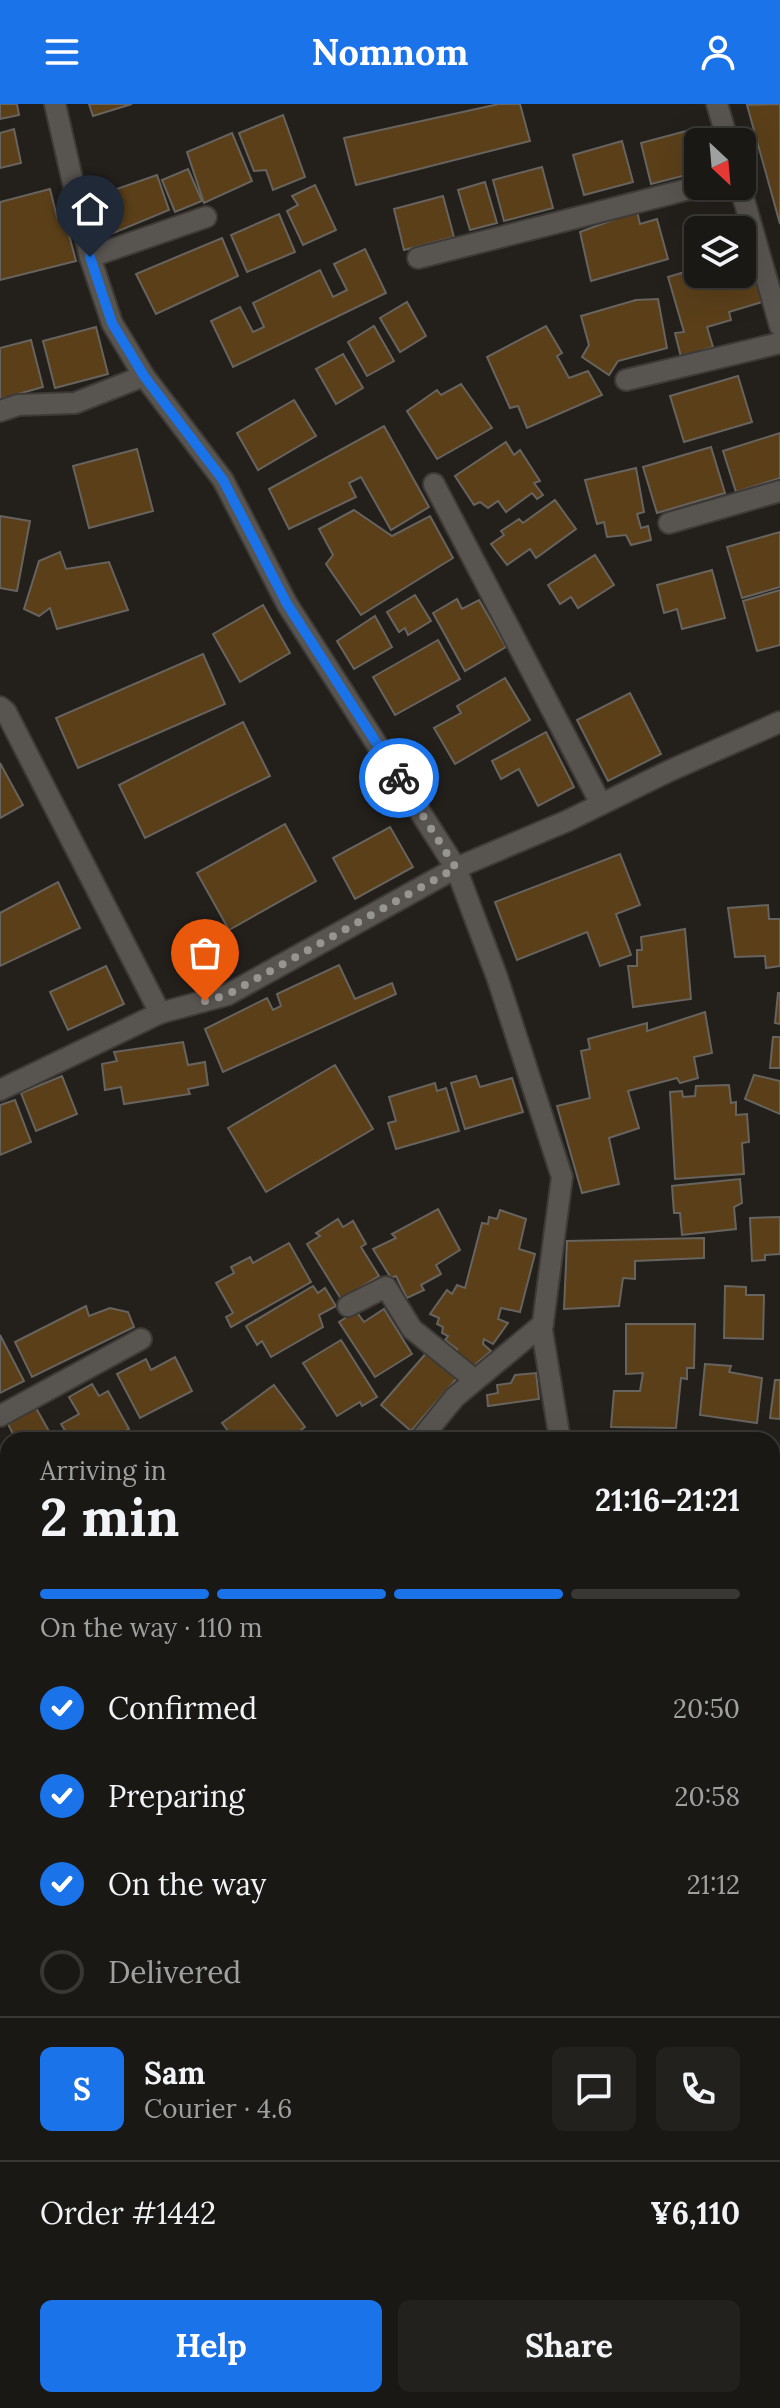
<!DOCTYPE html>
<html lang="en">
<head>
<meta charset="utf-8">
<style>
	:root { --surface:#1a1815; --page:#23211e; --text:#f1f3f6; --muted:#9fa0a0; --line:#383734; --accent:#1a73e8 }
	body { margin:0; font-family:Lora,serif; background:var(--page); color:var(--text); height:100vh; display:flex; flex-direction:column; font-size:30px; white-space:nowrap }
	* { box-sizing:border-box; margin:0 }
	p { font-size:26px; color:var(--muted) }
	.icon { flex:none; width:44px; height:44px; fill:none; stroke:currentColor; stroke-width:2; stroke-linecap:round; stroke-linejoin:round }
	.map { position:relative; flex:1; overflow:hidden }
	.drawer { position:absolute; left:0px; top:1328px; width:780px; height:976px; display:flex; flex-direction:column; background:var(--surface); border-radius:24px 24px 0 0; box-shadow:0 8px 32px #0002,0 0 0 2px var(--line) }
	.drawer>* { flex:none }
	.needle { width:52px; rotate:154deg }
	.tools { position:absolute; left:684px; top:24px; display:grid; gap:16px }
	.tools a { display:grid; place-items:center; width:72px; height:72px; border-radius:12px; background:var(--surface); box-shadow:0 8px 32px #0002,0 0 0 2px var(--line); font-size:40px }
	.pin { position:absolute; display:grid; place-items:center; width:68px; height:68px; color:#fff; margin:-82px -34px; border-radius:50% 50% 50% 0; rotate:-45deg; box-shadow:0 0 8px #0007 }
	.pin .icon { rotate:45deg }
	.courier { position:absolute; display:grid; place-items:center; width:80px; height:80px; margin:-40px; border:6px solid #1a73e8; border-radius:50%; background:#fff; color:#222; box-shadow:0 2px 10px #0007 }
	.summary em { font-style:normal; font-weight:700 }
	.summary div { display:flex; flex-direction:column-reverse }
	.summary { display:flex; align-items:center; justify-content:space-between; height:136px; padding:0 40px }
	h1 { font-size:52px; font-weight:700; line-height:60px }
	.bar { display:grid; grid-template-columns:repeat(4,1fr); gap:12px 8px; align-content:center; height:96px; padding:0 40px }
	.bar i { height:10px; border-radius:6px; background:var(--line) }
	.bar .active { background:var(--accent) }
	.bar p { grid-column:span 4 }
	.line { display:flex; align-items:center; gap:20px; padding:0 40px; border-top:2px solid var(--line) }
	.line div { flex:1 }
	.round { display:grid; place-items:center; flex:none; width:84px; height:84px; border-radius:12px; background:var(--page) }
	ol { padding:0 40px; list-style:none }
	li { display:flex; align-items:center; gap:24px; height:88px }
	li p { margin-inline-start:auto }
	li .icon { padding:8px; border-radius:50%; background:var(--accent); color:#fff; stroke-width:4 }
	li:last-child { color:var(--muted) }
	li i { width:44px; height:44px; border:4px solid var(--line); border-radius:50% }
	.button { display:flex; gap:16px; margin-top:auto; padding:16px 40px }
	.button a { flex:1; height:92px; border-radius:12px; background:var(--accent); color:#fff; font-size:32px; font-weight:700; line-height:92px; text-align:center }
	.button a+a { background:var(--page); color:var(--text) }
	header { display:flex; justify-content:space-between; align-items:center; height:104px; padding:0 40px; background:var(--accent); color:#fff; font-size:36px; font-weight:700 }
	.map>svg:first-child { display:block }
	.building { fill:#5a3f19; stroke:#67635f; stroke-width:2 }
	.lines { fill:none; stroke-linecap:round; stroke-linejoin:round }
	.lane-casing { stroke:#3d3a37; stroke-width:24 }
	.street-casing { stroke:#3d3a37; stroke-width:24 }
	.lane { stroke:#585450; stroke-width:20 }
	.street { stroke:#585450; stroke-width:20 }
	.done { stroke:#979592; stroke-width:8; stroke-dasharray:0 14.4 }
	.route { stroke:#1a73e8; stroke-width:10 }
</style>
</head>
<body>
<header><svg class="icon" aria-label="menu" viewBox="0 0 24 24"><path d="M4 6h16M4 12h16M4 18h16"/></svg>Nomnom<svg class="icon" aria-label="person" viewBox="0 0 24 24"><circle cx="12" cy="8" r="4"/><path d="M4 21q1-7 8-7t8 7"/></svg></header>
<div class="map">
<svg width="780" height="2304" viewBox="0 0 780 2304">
	<rect width="100%" height="100%" fill="#23201c"/>
	<g class="building">
		<path d="M0 0H17L19 11 0 15Z"/>
		<path d="M89 0H132L93 12Z"/>
		<path d="M499 0H520L530 37 356 81 344 34Z"/>
		<path d="M780 0V120L747 1Z"/>
		<path d="M283 11 305 73 273 86 266 66 254 67 239 29Z"/>
		<path d="M14 25 21 59 0 64V29Z"/>
		<path d="M690 26 698 55V68L651 80 641 39Z"/>
		<path d="M232 29 252 77 204 99 187 48Z"/>
		<path d="M622 37 633 78 584 91 573 51Z"/>
		<path d="M542 63 553 104 504 117 493 76Z"/>
		<path d="M188 65 202 97 175 108 162 76Z"/>
		<path d="M157 71 169 106 111 130 102 109 111 106 105 89Z"/>
		<path d="M485 78 497 119 470 126 458 86Z"/>
		<path d="M315 81 336 126 303 141 287 107 298 101 292 92Z"/>
		<path d="M50 85 57 113 64 112 76 157 0 176V98Z"/>
		<path d="M443 92 454 133 404 146 394 105Z"/>
		<path d="M637 107 640 120 657 115 668 155 591 177 580 128Z"/>
		<path d="M279 110 295 148 247 168 231 131Z"/>
		<path d="M222 134 238 172 156 210 136 170Z"/>
		<path d="M745 140 762 198 729 208 731 216 707 223 713 243 681 253 675 229 684 228 668 173 698 164V170H742V141Z"/>
		<path d="M365 145 386 189 233 263 211 217 240 203 253 228 264 223 253 199 320 166 333 193 347 186 334 160Z"/>
		<path d="M658 195 667 244 618 257 609 271 582 253 589 241 581 212 636 196Z"/>
		<path d="M407 198 426 232 400 248 380 214Z"/>
		<path d="M374 222 394 257 367 272 348 238Z"/>
		<path d="M546 222 562 249 557 252 569 274 588 267 602 291 527 324 518 302 510 304 487 253Z"/>
		<path d="M96 223 108 270 55 284 43 237Z"/>
		<path d="M31 236 43 283 0 295V244Z"/>
		<path d="M343 250 363 284 336 300 316 265Z"/>
		<path d="M738 272 752 318 684 338 670 292Z"/>
		<path d="M461 280 492 324 437 355 407 307 437 286 441 291Z"/>
		<path d="M294 296 316 332 258 366 237 329Z"/>
		<path d="M384 322 429 403 391 426 361 373 349 379 356 393 289 425 269 385Z"/>
		<path d="M780 329V374L736 388 723 347Z"/>
		<path d="M506 338 514 351 520 346 540 377 534 379 543 391 537 395 532 389 506 408 498 397 488 404 480 398 474 401 455 372Z"/>
		<path d="M711 343 725 389 657 409 643 363Z"/>
		<path d="M137 345 153 407 89 424 73 362Z"/>
		<path d="M636 364 644 408 637 410 641 424 648 422 651 436 631 441 626 431 607 433 604 418 597 420 585 376Z"/>
		<path d="M555 396 576 425 536 454 530 445 507 461 491 440 504 431 501 427 519 415 523 419Z"/>
		<path d="M354 406 392 432 430 412 453 454 361 511 326 460 333 451 319 425Z"/>
		<path d="M0 412 30 417 17 487 0 484Z"/>
		<path d="M780 428V483L742 494 727 443Z"/>
		<path d="M60 448 66 465 109 458 128 506 57 525 50 504 39 512 24 505 39 457Z"/>
		<path d="M595 451 614 481 578 504 571 493 560 500 548 481Z"/>
		<path d="M712 466 725 514 682 525 677 505 664 509 657 481Z"/>
		<path d="M780 486V541L757 547 743 497Z"/>
		<path d="M415 491 431 517 408 531 405 524 399 528 387 508Z"/>
		<path d="M457 495 462 505 479 496 506 543 465 567 433 509Z"/>
		<path d="M263 501 290 549 240 578 213 530Z"/>
		<path d="M375 512 392 543 354 565 337 537Z"/>
		<path d="M438 536 460 575 395 611 373 573Z"/>
		<path d="M203 550 225 600 78 664 56 614Z"/>
		<path d="M505 574 530 616 455 660 434 624 461 609 457 602Z"/>
		<path d="M630 589 661 650 608 677 577 616Z"/>
		<path d="M243 618 270 672 145 734 119 681Z"/>
		<path d="M546 628 574 683 538 702 519 665 501 675 492 657Z"/>
		<path d="M0 659 23 701 0 714Z"/>
		<path d="M285 720 316 777 229 826 197 769Z"/>
		<path d="M390 723 413 763 355 795 333 754Z"/>
		<path d="M620 750 640 801 616 810 631 851 600 862 587 828 517 856 495 798Z"/>
		<path d="M58 778 80 824 0 862V809Z"/>
		<path d="M768 801 769 815H780V862L766 864 765 852 735 853 728 804Z"/>
		<path d="M685 825 691 895 633 903 628 862H637V846H642L641 833Z"/>
		<path d="M339 861 355 895 392 879 396 890 223 968 205 925 267 894 273 906 281 902 277 890Z"/>
		<path d="M106 862 124 900 68 926 50 888Z"/>
		<path d="M778 889H780V920L775 919Z"/>
		<path d="M705 908 712 949 694 953 698 974 680 979 677 974 628 987 639 1024 609 1034 619 1080 582 1089 557 1002 590 994 581 947 590 945 588 935 647 919V927Z"/>
		<path d="M773 933H780V964H770Z"/>
		<path d="M183 938 188 961 205 958 208 981 188 985 190 990 124 1000 121 983 105 986 102 960 117 957 114 948Z"/>
		<path d="M335 961 373 1025 266 1088 228 1024Z"/>
		<path d="M754 971 780 977V1010L745 995Z"/>
		<path d="M62 972 77 1010 36 1027 21 989Z"/>
		<path d="M476 972 480 983 512 974 523 1008 465 1025 451 979Z"/>
		<path d="M435 979 437 987 446 984 459 1027 396 1045 388 1019 396 1017 389 993Z"/>
		<path d="M729 981 731 999 736 998V1011L747 1010 749 1038 742 1039 744 1070 675 1075 670 988 682 987 683 993 695 992 696 982Z"/>
		<path d="M15 996 31 1038 0 1051V1001Z"/>
		<path d="M740 1075 742 1099 734 1103 736 1125 682 1131 680 1109H674L672 1082Z"/>
		<path d="M438 1105 460 1146 436 1161 441 1170 421 1181 424 1186 407 1194 396 1172 391 1174 373 1145 396 1134 392 1130Z"/>
		<path d="M500 1106 526 1115 519 1145 535 1150 520 1208 501 1204 498 1215 508 1219 493 1240 484 1235 483 1240 491 1247 470 1265 457 1252V1245L445 1236 448 1232 442 1229 443 1223 437 1220 439 1214 430 1210 447 1186 452 1190 457 1181 465 1184 482 1119 488 1120 489 1113 497 1115Z"/>
		<path d="M780 1113V1150L765 1151V1156L752 1157 750 1114Z"/>
		<path d="M338 1115 343 1123 353 1117 366 1140 361 1143 379 1172 341 1195 307 1140 320 1132 316 1129Z"/>
		<path d="M704 1134V1154L635 1157V1175L623 1174 619 1202 564 1205 567 1137Z"/>
		<path d="M289 1139 311 1178 231 1223 226 1213 233 1209 216 1179 234 1169 231 1163 250 1153 253 1159Z"/>
		<path d="M313 1182 318 1189 325 1184 336 1202 319 1211 323 1223 271 1253 262 1237 257 1241 246 1222Z"/>
		<path d="M725 1182 746 1183V1191H764L763 1235 724 1234Z"/>
		<path d="M86 1202 89 1212 110 1204 128 1208 134 1223 32 1273 15 1238Z"/>
		<path d="M384 1205 412 1250 375 1273 339 1218 356 1207 364 1218Z"/>
		<path d="M626 1220H695L694 1264H687V1275L681 1274 676 1324 611 1323 614 1287H640L643 1269 626 1270Z"/>
		<path d="M0 1231 24 1277 0 1289Z"/>
		<path d="M341 1236 377 1293 362 1302 360 1298 337 1312 303 1259Z"/>
		<path d="M428 1247 458 1273 411 1327 381 1301Z"/>
		<path d="M175 1253 192 1287 140 1314 117 1270 146 1255 151 1266Z"/>
		<path d="M705 1260 731 1262 729 1268 762 1274 757 1319 700 1311Z"/>
		<path d="M536 1269 539 1295 488 1302 487 1291 498 1289 497 1281 511 1279 515 1271Z"/>
		<path d="M775 1276H780V1315L770 1314Z"/>
		<path d="M92 1280 99 1292 108 1287 129 1325 110 1336H71L61 1320 79 1310 69 1293Z"/>
		<path d="M274 1281 305 1323 287 1336H235L222 1319Z"/>
		<path d="M36 1304 54 1336H12L15 1334 8 1320Z"/>
		<path d="M524 1327 526 1336H472Z"/>
		<path d="M764 1332V1336H704V1335Z"/>
		<path d="M780 1597V1662L772 1664V1599Z"/>
		<path d="M8 1693V1766L0 1767V1695Z"/>
		<path d="M8 2002V2071L6 2065 0 2067V2004Z"/>
		<path d="M8 2119V2180L1 2181 0 2154 6 2152 0 2135V2121Z"/>
		<path d="M780 2220V2304H752L754 2296H772V2221Z"/>
		<path d="M225 2296H291L293 2304H228Z"/>
		<path d="M604 2296H616L620 2300 658 2296H701L702 2304H600Z"/>
	</g>
	<g class="lines">
		<defs>
			<g id="lane">
				<path d="M90 153 206 113"/>
				<path d="M418 154 701 82"/>
				<path d="M626 276 780 239"/>
				<path d="M434 380 601 700"/>
				<path d="M669 419 780 387"/>
				<path d="M0 1434 8 1453"/>
			</g>
			<g id="street">
				<path d="M55 0 90 153 112 219 144 272 223 376 287 500 456 764 497 873 562 1073 542 1226 560 1336"/>
				<path d="M717 0 728 38"/>
				<path d="M740 82 780 222"/>
				<path d="M0 307 18 301 75 299 144 272"/>
				<path d="M0 603 6 608 160 909"/>
				<path d="M0 986 160 909 227 891 456 764 567 717 669 667 780 618"/>
				<path d="M348 1202 386 1183 412 1225 475 1276"/>
				<path d="M0 1312 141 1235"/>
				<path d="M420 1336 455 1293 543 1220"/>
				<path d="M772 1486 780 1485"/>
				<path d="M0 1601H8"/>
				<path d="M772 1755 780 1776"/>
				<path d="M772 2108 780 2079"/>
				<path d="M772 2180 780 2183"/>
				<path d="M0 2293 3 2304"/>
				<path d="M400 2296 402 2304"/>
				<path d="M735 2304 737 2296"/>
			</g>
		</defs>
		<use href="#lane" class="lane-casing"/>
		<use href="#street" class="street-casing"/>
		<use href="#lane" class="lane"/>
		<use href="#street" class="street"/>
	</g>
	<g class="lines">
		<path class="done" d="M205 897 227 891 456 764 399 674"/>
		<path class="route" d="M90 153 112 219 144 272 223 376 287 500 399 674"/>
	</g>
</svg>
<div class="tools">
<a><svg class="needle" viewBox="-14 -14 28 28"><path d="M0-13l5 13h-10z" fill="#e53935"/><path d="M0 13l5-13h-10z" fill="#9fa0a0"/></svg></a>
<a><svg class="icon" aria-label="layers" viewBox="0 0 24 24"><path d="M12 4l9 5-9 5-9-5zM3 14l9 5 9-5"/></svg></a>
</div>
<div class="pin" style="left:205px;top:897px;background:#ea580c"><svg class="icon" aria-label="bag" viewBox="0 0 24 24"><path d="M5 8h14l-1 12H6zM9 8a3 3 0 0 1 6 0"/></svg></div>
<div class="pin" style="left:90px;top:153px;background:#1f2937"><svg class="icon" aria-label="home" viewBox="0 0 24 24"><path d="M3 11l9-7 9 7M6 9v11h12V9"/></svg></div>
<div class="courier" style="left:399px;top:674px"><svg class="icon" aria-label="bike" viewBox="0 0 24 24"><circle cx="6" cy="16" r="4"/><circle cx="18" cy="16" r="4"/><path d="M6 16l4-8h5l3 8M10 8l3 8H6M13 5h3"/></svg></div>
<section class="drawer">
<div class="summary"><div><h1>2 min</h1><p>Arriving in</p></div><em>21:16–21:21</em></div>
<div class="bar"><i class="active"></i><i class="active"></i><i class="active"></i><i></i><p>On the way · 110 m</p></div>
<ol>
<li><svg class="icon" aria-label="check" viewBox="0 0 24 24"><path d="M5 12l5 5 9-10"/></svg>Confirmed<p>20:50</p></li>
<li><svg class="icon" aria-label="check" viewBox="0 0 24 24"><path d="M5 12l5 5 9-10"/></svg>Preparing<p>20:58</p></li>
<li><svg class="icon" aria-label="check" viewBox="0 0 24 24"><path d="M5 12l5 5 9-10"/></svg>On the way<p>21:12</p></li>
<li><i></i>Delivered</li>
</ol>
<div class="line" style="height:144px"><b class="round" style="background:var(--accent);color:#fff">S</b><div><b>Sam</b><p>Courier · 4.6</p></div><a class="round"><svg class="icon" aria-label="chat" viewBox="0 0 24 24"><path d="M4 5h16v11H9l-5 4z"/></svg></a><a class="round"><svg class="icon" aria-label="phone" viewBox="0 0 24 24"><path d="M5 4h4l2 5-3 2q2 4 5 5l2-3 5 2v4C11 20 4 13 5 4z"/></svg></a></div>
<div class="line" style="height:104px"><div>Order #1442</div><b>¥6,110</b></div>
<div class="button"><a>Help</a><a>Share</a></div>
</section>
</div>
</body>
</html>
